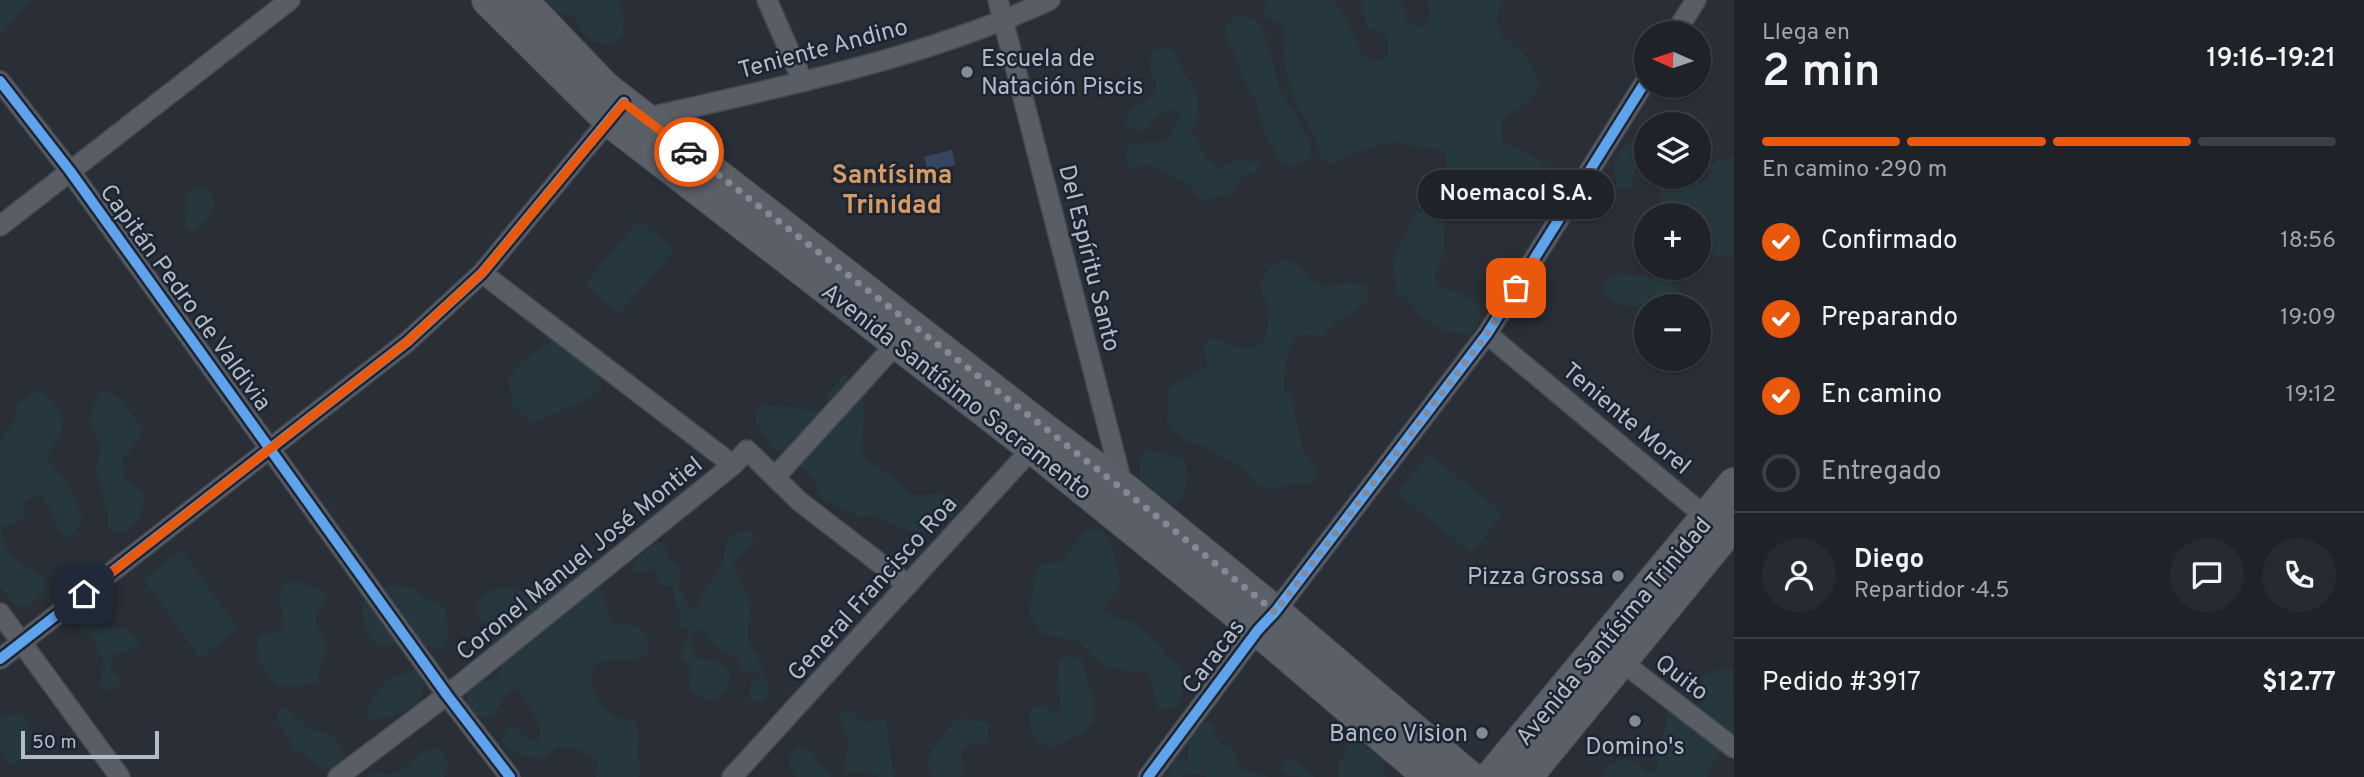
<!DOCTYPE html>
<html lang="es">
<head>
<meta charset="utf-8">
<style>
	:root { --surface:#1f2229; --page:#272a31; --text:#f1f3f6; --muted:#a1a4a8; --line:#3c3f46; --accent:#ea580c }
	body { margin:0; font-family:Overpass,sans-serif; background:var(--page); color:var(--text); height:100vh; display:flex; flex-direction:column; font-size:26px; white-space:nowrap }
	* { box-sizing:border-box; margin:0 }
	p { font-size:23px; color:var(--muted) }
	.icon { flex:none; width:38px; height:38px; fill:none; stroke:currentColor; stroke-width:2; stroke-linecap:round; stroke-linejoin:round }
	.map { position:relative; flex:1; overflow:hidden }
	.drawer { display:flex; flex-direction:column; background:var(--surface); width:630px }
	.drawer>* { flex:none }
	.needle { width:46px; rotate:273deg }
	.tools { position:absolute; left:1634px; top:21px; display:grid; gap:14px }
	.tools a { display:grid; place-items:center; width:77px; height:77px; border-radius:50%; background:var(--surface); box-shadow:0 2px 5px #0004,0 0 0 2px var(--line); font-size:35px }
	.scale { position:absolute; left:21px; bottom:18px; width:138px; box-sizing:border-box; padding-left:7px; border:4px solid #b3bac8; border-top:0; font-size:19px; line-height:24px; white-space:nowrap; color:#b3bac8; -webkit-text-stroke:5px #1c2432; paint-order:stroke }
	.pin { position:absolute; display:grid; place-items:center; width:60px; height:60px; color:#fff; margin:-30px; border-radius:14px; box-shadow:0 4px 10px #0006 }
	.courier { position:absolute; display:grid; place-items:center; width:70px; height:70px; margin:-35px; border:5px solid #ea580c; border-radius:50%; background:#fff; color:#222; box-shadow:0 2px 9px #0007 }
	.bubble { position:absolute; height:49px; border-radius:24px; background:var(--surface); box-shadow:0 2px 5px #0004,0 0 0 2px var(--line); font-size:23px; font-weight:600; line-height:49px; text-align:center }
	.head em { font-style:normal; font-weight:600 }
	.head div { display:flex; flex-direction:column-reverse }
	.head { display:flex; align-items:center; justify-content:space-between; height:119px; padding:0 28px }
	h1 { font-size:46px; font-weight:600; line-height:52px }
	.bar { display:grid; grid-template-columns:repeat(4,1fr); gap:10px 7px; align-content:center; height:84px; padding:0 28px }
	.bar i { height:9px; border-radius:5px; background:var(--line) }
	.bar .active { background:var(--accent) }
	.bar p { grid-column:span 4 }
	.line { display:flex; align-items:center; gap:18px; padding:0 28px; border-top:2px solid var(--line) }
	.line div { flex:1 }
	.round { display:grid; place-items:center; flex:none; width:74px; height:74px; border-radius:37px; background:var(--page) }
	ol { padding:0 28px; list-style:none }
	li { display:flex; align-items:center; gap:21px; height:77px }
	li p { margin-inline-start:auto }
	li .icon { padding:7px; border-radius:50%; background:var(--accent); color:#fff; stroke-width:4 }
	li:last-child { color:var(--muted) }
	li i { width:38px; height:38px; border:4px solid var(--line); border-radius:50% }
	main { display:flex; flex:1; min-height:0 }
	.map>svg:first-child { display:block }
	.green { fill:#26383d }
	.water { fill:#364560 }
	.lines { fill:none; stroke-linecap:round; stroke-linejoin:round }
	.minor-casing { stroke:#454950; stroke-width:22 }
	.primary-casing { stroke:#474b54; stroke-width:34 }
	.minor { stroke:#595d65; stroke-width:19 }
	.primary { stroke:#5b5f67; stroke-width:32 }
	.cycleway-casing { stroke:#1c2432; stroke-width:15 }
	.cycleway { stroke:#60a3ed; stroke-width:10 }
	.done { stroke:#838995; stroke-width:7; stroke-dasharray:0 12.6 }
	.route { stroke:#ea580c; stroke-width:9 }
	.poi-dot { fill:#838995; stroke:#1c2432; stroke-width:2.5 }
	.labels { text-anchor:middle; stroke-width:5; stroke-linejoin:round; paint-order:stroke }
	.street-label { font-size:24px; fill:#b3bac8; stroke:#1c2432 }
	.poi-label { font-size:24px; fill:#b3bac8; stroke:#1c2432; text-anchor:end }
	.neighbourhood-label { font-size:26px; font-weight:bold; fill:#d59b62; stroke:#1c2432 }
</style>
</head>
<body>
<main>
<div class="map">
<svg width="1734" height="777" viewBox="0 0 1734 777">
	<rect width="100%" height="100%" fill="#292e37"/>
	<g class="green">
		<path d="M0 0H30L4 32H0Z"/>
		<path d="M546 0H619C621 13 626 23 623 35L610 44 592 41 581 30 571 13 566 15 553 10Z"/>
		<path d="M1266 0H1335L1352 31 1359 50 1370 63 1388 57V38L1367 26 1360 0H1399L1407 12 1406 21 1413 26 1426 27 1431 19 1427 0H1502L1496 21 1499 29 1505 39 1521 50 1539 79V88L1528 102 1502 119V142C1519 151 1543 157 1552 175L1546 193C1510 167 1512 174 1476 196L1451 187 1446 166V151L1392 142 1347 155 1332 164 1320 159C1320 135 1300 115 1292 94 1284 71 1284 52 1285 28L1263 15Z"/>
		<path d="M1239 15 1259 21 1271 54 1281 94 1296 113 1301 128 1307 134 1310 140 1311 156 1301 163 1290 167 1279 160 1276 151 1267 140 1255 99 1242 77 1234 52 1227 39 1225 25Z"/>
		<path d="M1161 47 1174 51C1186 85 1210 92 1192 130L1205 157 1218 168 1239 159 1258 162 1260 169 1240 179 1234 190 1228 195 1212 198 1205 203 1195 196 1193 188 1162 169 1143 164 1131 170 1126 163 1127 146C1140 142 1153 144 1167 141L1181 113 1168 108 1155 118 1147 129 1135 131 1125 125 1128 113 1155 92 1156 83 1150 71 1151 52Z"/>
		<path d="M1635 138 1647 155V169L1635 170 1631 187 1617 188C1611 160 1614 156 1635 138Z"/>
		<path d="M1734 153V255L1717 256 1699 239V215H1665L1656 177H1684L1701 184 1708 180 1710 166 1718 160H1727Z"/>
		<path d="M200 187C228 198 209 218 195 232L187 230C183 221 186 218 187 210 188 205 185 200 185 195Z"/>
		<path d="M1417 210 1444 220V251L1435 276 1438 286C1463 294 1499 303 1470 335L1448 332 1425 320 1417 313 1412 303 1397 292C1398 282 1393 274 1394 264 1396 249 1411 225 1417 210Z"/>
		<path d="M639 220 674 250 619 314 585 284Z"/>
		<path d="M1285 259 1301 266 1308 278 1322 287 1350 283 1365 285 1368 292 1369 301 1337 322 1321 338C1283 323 1286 367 1284 391L1291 396 1303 450 1317 472 1312 484C1299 482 1285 482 1274 491L1259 485 1239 466 1208 448 1183 440 1167 420 1169 388 1208 366 1204 347 1208 339C1223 338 1227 344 1241 348 1269 355 1268 322 1269 304L1263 298 1260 282 1271 266Z"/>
		<path d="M1616 274 1651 277 1665 274 1682 297V306C1656 306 1620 315 1603 290L1606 280Z"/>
		<path d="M571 332 600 350 601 389 575 405 532 423 513 406 508 379C528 352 541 346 571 332Z"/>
		<path d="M844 375 857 380C865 406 867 421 860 448L867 461 894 478 911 495 944 494 959 499 962 506C956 514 949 519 940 524 916 541 896 526 874 513L862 518 826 501 819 493 816 481 804 469 799 461 773 448C767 432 746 425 761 406L794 407 826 413 828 393Z"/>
		<path d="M39 389C50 399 66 414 61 432 60 440 50 450 46 457L68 484 83 519 69 540 57 527 52 512 40 493 23 503 26 517 1 528C5 563 23 561 46 580L45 589 29 607 15 605 0 585V441L15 420 17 405Z"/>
		<path d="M109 391 120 398 144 430 129 453 122 458 124 477 144 493C145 514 139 521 123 534L108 529V511L96 472 101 445C89 422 87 416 100 393Z"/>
		<path d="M1146 449 1183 459C1191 471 1187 497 1174 505 1169 508 1162 509 1157 510 1143 491 1133 472 1146 449Z"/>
		<path d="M1428 454 1503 513 1472 553 1397 493Z"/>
		<path d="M1089 528 1100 530 1109 537 1121 581 1103 611 1118 619 1133 622 1159 644 1167 658 1179 667 1184 678 1183 692 1178 706 1159 710 1147 671 1133 672 1105 666 1093 657 1080 642 1041 633 1029 612 1038 564 1065 561 1069 551Z"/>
		<path d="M740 531H750L754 535C751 550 740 553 734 565 738 580 748 594 750 609 751 624 741 641 756 652L770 692 760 702 752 701 749 694 752 682 761 677V673L743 671 739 659C732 654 720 650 714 644 706 634 710 628 693 630L690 641 697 658C704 661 712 659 719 663 750 678 710 721 689 686L692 670 691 666 681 660 682 652 690 633 688 629 679 627 681 615 674 601V585L666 586 659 582 658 574 653 569 638 572 633 571 631 567 638 557 658 542 664 544C666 548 666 553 669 557 676 570 687 563 678 583 680 592 686 598 690 608L698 607C702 590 715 578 722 563 726 556 723 549 727 542 730 536 734 534 740 531Z"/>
		<path d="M581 550 592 564 612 624C628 622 638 625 648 637V653C635 663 612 657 596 663 585 681 598 708 616 717 621 719 627 719 633 720 643 731 637 740 638 754 638 763 642 768 638 777H596L599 763C587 750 571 745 555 748L544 759C526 756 488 753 510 725 520 730 525 740 536 742 539 737 540 737 540 732 540 722 523 693 514 688 497 697 501 731 469 711L467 703 469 685 476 682 493 679 499 674 501 666 498 642 478 616 476 608 478 600 491 590 500 588 545 593C555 575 562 558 581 550Z"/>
		<path d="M182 551 238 629 200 658 143 579Z"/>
		<path d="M285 582 300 583 325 591C327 604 318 606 316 617 314 627 323 633 325 643 327 656 319 670 317 682 311 685 290 688 283 686 277 685 274 680 270 676 258 664 253 652 260 635L276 633 283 629C286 612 273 596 285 582Z"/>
		<path d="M388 585 412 588 425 598 439 603 445 608 449 631 445 645 438 650C427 648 418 640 406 640 399 640 396 644 390 646 368 652 362 619 362 604L373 593Z"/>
		<path d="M88 617 99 619 107 629H126L138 640 137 647C131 652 121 649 114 655L111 669 121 681 120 685 109 691 100 686 104 658 98 652 92 637 79 628 83 619Z"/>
		<path d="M1068 655 1082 660 1093 699V721L1078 736 1050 747C1030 737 1031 731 1029 710L1043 704 1053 713 1060 710 1058 664Z"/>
		<path d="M1733 669 1734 731 1732 732 1726 730 1699 706 1703 676 1712 671Z"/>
		<path d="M416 670 422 676C422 681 424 688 423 693 419 710 385 720 370 720L365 714C368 704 383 681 393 677 400 674 408 672 416 670Z"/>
		<path d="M1674 706 1721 745C1723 760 1708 763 1707 777H1603L1608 766C1625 757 1637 757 1647 774L1654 771 1658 765 1655 749 1666 727 1667 710Z"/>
		<path d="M282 708C295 711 301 724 313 730 320 734 327 731 333 737 347 748 347 772 325 768 316 767 314 761 307 756 303 753 297 751 292 749 290 734 277 728 277 713Z"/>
		<path d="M851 710 863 723 885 717 894 777H879C865 764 859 774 844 772L848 740 839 717 844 711Z"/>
		<path d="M21 713 25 714 28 729 38 736V740L16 765H12L6 759 4 751 0 748V720L9 715Z"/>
		<path d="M1354 713 1387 757 1384 767 1386 777H1338V763L1347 750 1349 738 1347 729Z"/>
		<path d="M959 719 983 721 989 727 987 741 965 747 961 754 964 769 961 777H933C918 750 946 742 952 721Z"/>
		<path d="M1208 722 1214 726C1215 730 1215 734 1216 737 1219 746 1229 744 1234 750 1238 756 1236 761 1239 766 1245 774 1263 775 1271 777H1207L1204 774H1186L1182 777H1165L1170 773 1174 758 1179 759 1182 763 1183 760H1188C1186 745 1191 727 1208 722Z"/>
		<path d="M799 747 812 753 815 760 831 777H797C787 766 785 756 799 747Z"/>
		<path d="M434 748C447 752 451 765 444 777H367C373 770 378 771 386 775L403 770 420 753Z"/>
		<path d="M1294 759 1314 777C1303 777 1287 777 1282 770L1286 761Z"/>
	</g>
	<path class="water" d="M952 150 955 165 928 172 924 157Z"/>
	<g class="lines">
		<defs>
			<g id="minor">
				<path d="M767 0 803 82"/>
				<path d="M998 0 1124 491"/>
				<path d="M1675 33 1696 0"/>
				<path d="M0 81 70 171 447 695 510 777"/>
				<path d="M645 118C781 87 922 59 1050 0"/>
				<path d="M0 226 290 0"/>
				<path d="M482 273 733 465"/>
				<path d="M1487 334 1713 523"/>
				<path d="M776 476 897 343"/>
				<path d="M0 613 120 777"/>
				<path d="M1613 655 1734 748"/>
				<path d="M0 659 407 342 482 273 614 114"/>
				<path d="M338 777 447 695 733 465 747 450 799 501 908 585"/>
				<path d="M732 777 1038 442"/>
				<path d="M1148 777 1258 630 1275 612 1487 334 1647 79"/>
			</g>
			<g id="primary">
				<path d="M488 0 609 120 1033 448 1258 630 1430 777"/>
				<path d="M521 0 605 88 1046 431 1124 489 1275 612 1469 777"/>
				<path d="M1491 777 1734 484"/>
				<path d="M1526 777 1734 523"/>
			</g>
		</defs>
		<use href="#minor" class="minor-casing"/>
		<use href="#primary" class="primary-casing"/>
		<use href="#minor" class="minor"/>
		<use href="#primary" class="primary"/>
		<defs>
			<g id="cycleway">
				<path d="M0 81 70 171 447 695 510 777"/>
				<path d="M0 659 407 342 482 273 624 102"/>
				<path d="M1148 777 1258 630 1275 612 1487 334 1647 79"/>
			</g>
		</defs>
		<use href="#cycleway" class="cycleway-casing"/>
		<use href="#cycleway" class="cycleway"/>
	</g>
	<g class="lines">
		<path class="done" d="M689 152C885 304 1083 455 1275 612L1487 334 1516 288"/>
		<path class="route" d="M84 594 407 342 482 273 624 103 689 152"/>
	</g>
	<g class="poi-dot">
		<circle cx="967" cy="72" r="7"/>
		<circle cx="1618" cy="576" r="7"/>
		<circle cx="1635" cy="721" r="7"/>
		<circle cx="1482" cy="733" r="7"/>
	</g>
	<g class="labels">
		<g class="street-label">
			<text transform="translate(823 48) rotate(-15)" y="8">Teniente Andino</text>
			<text transform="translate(1090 258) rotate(76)" y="8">Del Espíritu Santo</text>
			<text transform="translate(186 297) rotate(54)" y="8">Capitán Pedro de Valdivia</text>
			<text transform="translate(957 391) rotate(38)" y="8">Avenida Santísimo Sacramento</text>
			<text transform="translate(1627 418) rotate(40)" y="8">Teniente Morel</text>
			<text transform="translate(579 558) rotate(-39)" y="8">Coronel Manuel José Montiel</text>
			<text transform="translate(872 588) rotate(-48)" y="8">General Francisco Roa</text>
			<text transform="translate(1613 631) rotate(-50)" y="8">Avenida Santísima Trinidad</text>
			<text transform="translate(1213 656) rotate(-53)" y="8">Caracas</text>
			<text transform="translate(1682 677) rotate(37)" y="8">Quito</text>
		</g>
		<g class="poi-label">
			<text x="981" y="66" text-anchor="start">Escuela de<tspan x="981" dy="28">Natación Piscis</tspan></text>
			<text x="1604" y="584">Pizza Grossa</text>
			<text x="1468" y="741">Banco Vision</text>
			<text x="1635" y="754" text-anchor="middle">Domino's</text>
		</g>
		<g class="neighbourhood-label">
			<text x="892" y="183">Santísima<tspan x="892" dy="30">Trinidad</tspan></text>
		</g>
	</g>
</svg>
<div class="tools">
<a><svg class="needle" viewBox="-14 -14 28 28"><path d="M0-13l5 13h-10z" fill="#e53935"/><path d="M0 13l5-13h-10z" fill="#a1a4a8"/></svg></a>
<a><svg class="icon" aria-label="layers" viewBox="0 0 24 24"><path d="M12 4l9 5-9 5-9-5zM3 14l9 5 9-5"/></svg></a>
<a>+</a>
<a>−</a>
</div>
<div class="scale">50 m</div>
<div class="pin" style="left:1516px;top:288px;background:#ea580c"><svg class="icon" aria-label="bag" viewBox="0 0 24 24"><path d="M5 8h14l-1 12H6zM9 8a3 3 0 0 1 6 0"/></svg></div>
<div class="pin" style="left:84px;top:594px;background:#1f2937"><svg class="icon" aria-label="home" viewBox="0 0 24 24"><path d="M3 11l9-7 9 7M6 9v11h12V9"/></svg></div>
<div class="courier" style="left:689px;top:152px"><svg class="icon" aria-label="car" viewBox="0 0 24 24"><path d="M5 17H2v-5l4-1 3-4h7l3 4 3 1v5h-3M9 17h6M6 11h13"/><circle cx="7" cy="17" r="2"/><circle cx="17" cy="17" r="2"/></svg></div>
<div class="bubble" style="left:1418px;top:170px;width:196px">Noemacol S.A.</div>
</div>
<section class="drawer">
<div class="head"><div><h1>2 min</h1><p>Llega en</p></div><em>19:16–19:21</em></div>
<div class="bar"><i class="active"></i><i class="active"></i><i class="active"></i><i></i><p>En camino · 290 m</p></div>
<ol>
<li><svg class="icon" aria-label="check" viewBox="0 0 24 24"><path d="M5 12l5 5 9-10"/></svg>Confirmado<p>18:56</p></li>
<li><svg class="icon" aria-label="check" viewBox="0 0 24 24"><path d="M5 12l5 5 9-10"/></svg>Preparando<p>19:09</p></li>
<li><svg class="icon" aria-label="check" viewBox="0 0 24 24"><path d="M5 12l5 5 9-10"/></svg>En camino<p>19:12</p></li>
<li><i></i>Entregado</li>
</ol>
<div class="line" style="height:126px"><a class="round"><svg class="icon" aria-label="person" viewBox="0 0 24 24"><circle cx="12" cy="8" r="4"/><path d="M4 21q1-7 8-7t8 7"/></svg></a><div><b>Diego</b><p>Repartidor · 4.5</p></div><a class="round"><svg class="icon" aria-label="chat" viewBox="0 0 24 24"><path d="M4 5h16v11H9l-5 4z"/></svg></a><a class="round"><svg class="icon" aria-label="phone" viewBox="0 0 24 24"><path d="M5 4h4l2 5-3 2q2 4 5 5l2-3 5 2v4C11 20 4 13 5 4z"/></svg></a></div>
<div class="line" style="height:91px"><div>Pedido #3917</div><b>$12.77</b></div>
</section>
</main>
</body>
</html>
